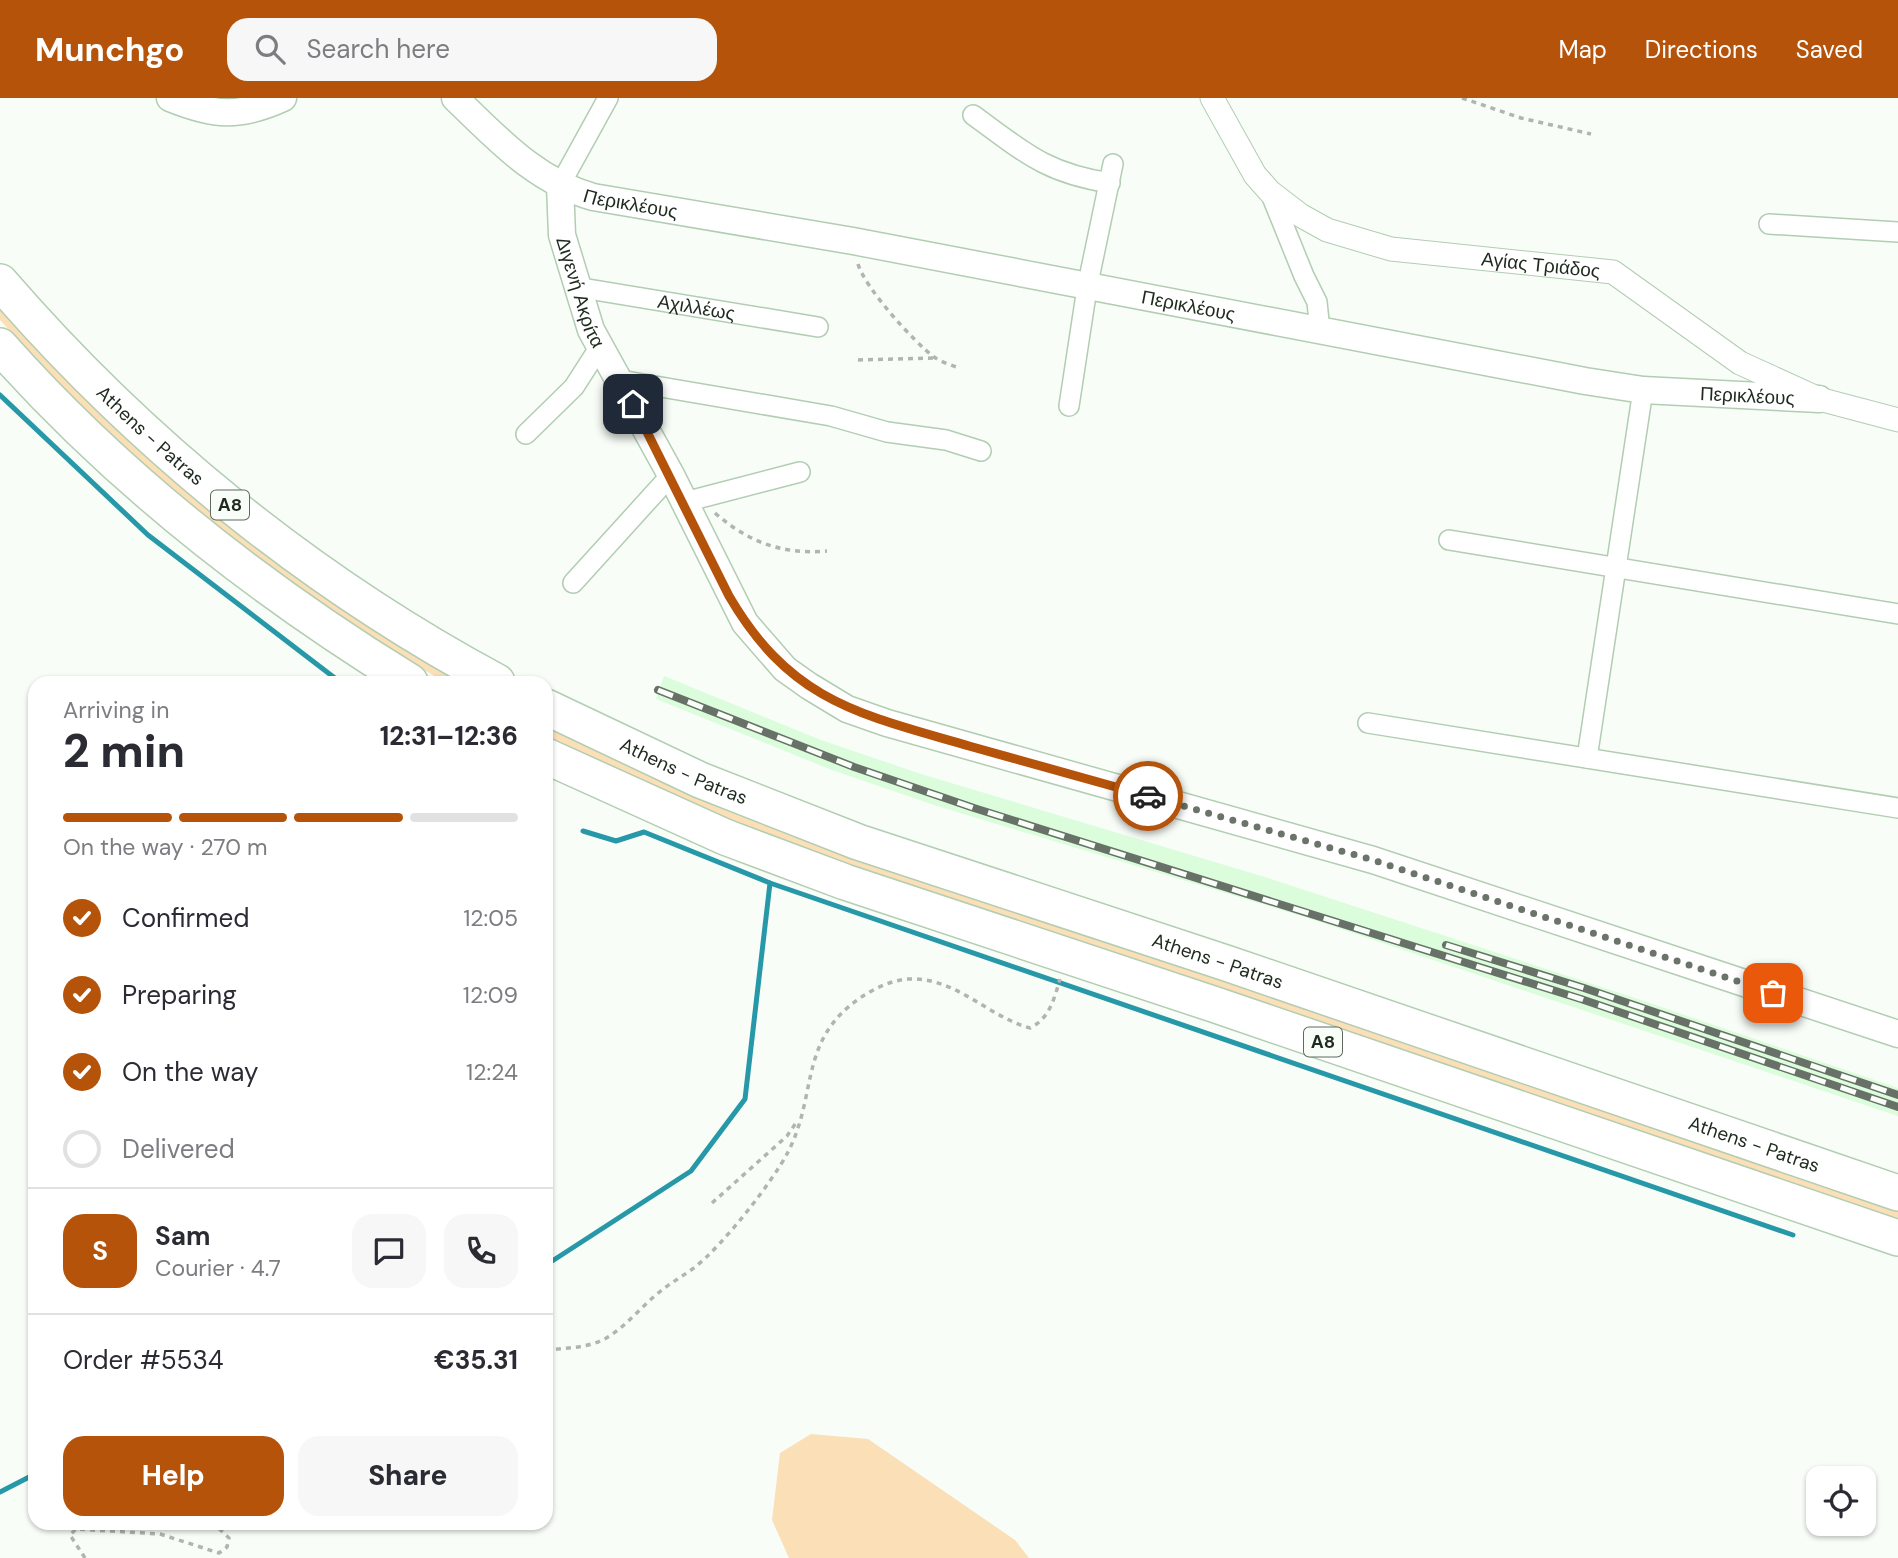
<!DOCTYPE html>
<html lang="en">
<head>
<meta charset="utf-8">
<style>
	:root { --surface:#fff; --page:#f7f7f7; --text:#2b2b33; --muted:#7c7c81; --line:#e1e1e2; --accent:#b45309 }
	body { margin:0; font-family:"DM Sans",sans-serif; background:var(--page); color:var(--text); height:100vh; display:flex; flex-direction:column; font-size:26px; white-space:nowrap }
	* { box-sizing:border-box; margin:0 }
	p { font-size:23px; color:var(--muted) }
	.icon { flex:none; width:38px; height:38px; fill:none; stroke:currentColor; stroke-width:2; stroke-linecap:round; stroke-linejoin:round }
	.map { position:relative; flex:1; overflow:hidden }
	.drawer { position:absolute; left:28px; top:578px; width:525px; height:854px; display:flex; flex-direction:column; background:var(--surface); border-radius:21px; box-shadow:0 2px 5px #0004 }
	.drawer>* { flex:none }
	.controls { position:absolute; left:1806px; top:1368px; display:grid; gap:14px }
	.controls a { display:grid; place-items:center; width:70px; height:70px; border-radius:14px; background:var(--surface); box-shadow:0 2px 5px #0004; font-size:35px }
	.pin { position:absolute; display:grid; place-items:center; width:60px; height:60px; color:#fff; margin:-30px; border-radius:14px; box-shadow:0 4px 10px #0006 }
	.courier { position:absolute; display:grid; place-items:center; width:70px; height:70px; margin:-35px; border:5px solid #b45309; border-radius:50%; background:#fff; color:#222; box-shadow:0 2px 9px #0007 }
	.headline em { font-style:normal; font-weight:800 }
	.headline div { display:flex; flex-direction:column-reverse }
	.headline { display:flex; align-items:center; justify-content:space-between; height:119px; padding:0 35px }
	h1 { font-size:46px; font-weight:800; line-height:52px }
	.bar { display:grid; grid-template-columns:repeat(4,1fr); gap:10px 7px; align-content:center; height:84px; padding:0 35px }
	.bar i { height:9px; border-radius:5px; background:var(--line) }
	.bar .on { background:var(--accent) }
	.bar p { grid-column:span 4 }
	.line { display:flex; align-items:center; gap:18px; padding:0 35px; border-top:2px solid var(--line) }
	.line div { flex:1 }
	.round { display:grid; place-items:center; flex:none; width:74px; height:74px; border-radius:21px; background:var(--page) }
	ol { padding:0 35px; list-style:none }
	li { display:flex; align-items:center; gap:21px; height:77px }
	li p { margin-inline-start:auto }
	li .icon { padding:7px; border-radius:50%; background:var(--accent); color:#fff; stroke-width:4 }
	li:last-child { color:var(--muted) }
	li i { width:38px; height:38px; border:4px solid var(--line); border-radius:50% }
	.action { display:flex; gap:14px; margin-top:auto; padding:14px 35px }
	.action a { flex:1; height:80px; border-radius:21px; background:var(--accent); color:#fff; font-size:28px; font-weight:800; line-height:80px; text-align:center }
	.action a+a { background:var(--page); color:var(--text) }
	header { display:flex; align-items:center; gap:42px; box-sizing:border-box; height:98px; padding:0 35px; background:var(--accent); color:#fff }
	header strong { font-size:33px }
	nav { display:flex; gap:38px; margin-inline-start:auto; font-size:24px }
	.search { width:490px; height:63px; background:var(--page); display:flex; align-items:center; gap:18px; box-sizing:border-box; padding:0 24px; border-radius:21px; color:var(--muted); font-size:26px }
	.map>svg:first-child { display:block }
	.built { fill:#dbfddb }
	.green { fill:#fbdfb7 }
	.lines { fill:none; stroke-linecap:round; stroke-linejoin:round }
	.stream { stroke:#2798a8; stroke-width:5 }
	.minor-casing { stroke:#b2cdb2; stroke-width:22 }
	.tertiary-casing { stroke:#b2cdb2; stroke-width:25 }
	.secondary-casing { stroke:#b2cdb2; stroke-width:29 }
	.motorway-casing { stroke:#b2cdb2; stroke-width:38 }
	.path { stroke:#afb6af; stroke-width:3.5; stroke-dasharray:5 5; stroke-linecap:butt }
	.minor { stroke:#fff; stroke-width:19 }
	.tertiary { stroke:#fff; stroke-width:23 }
	.secondary { stroke:#fff; stroke-width:26 }
	.motorway { stroke:#fff; stroke-width:35 }
	.rail-casing { stroke:#687168; stroke-width:8 }
	.rail { stroke:#f8fdf8; stroke-width:5; stroke-dasharray:16; stroke-linecap:butt }
	.done { stroke:#6b746b; stroke-width:7; stroke-dasharray:0 12.6 }
	.route { stroke:#b45309; stroke-width:9 }
	.labels { text-anchor:middle; stroke-width:5; stroke-linejoin:round; paint-order:stroke }
	.shield { fill:#f8fdf8; stroke:#606960; stroke-width:2 }
	.shield-label { font-size:18px; font-weight:bold; fill:#1f2a1f }
	.street-label { font-size:19px; fill:#1f2a1f; stroke:#f8fdf8 }
</style>
</head>
<body>
<header>
<strong>Munchgo</strong>
<div class="search"><svg class="icon" aria-label="search" viewBox="0 0 24 24"><circle cx="10" cy="10" r="6"/><path d="M15 15l6 6"/></svg>Search here</div>
<nav><a>Map</a><a>Directions</a><a>Saved</a></nav>
</header>
<div class="map">
<svg width="1898" height="1460" viewBox="0 0 1898 1460">
	<rect width="100%" height="100%" fill="#f8fdf8"/>
	<path class="built" d="M664 578 821 642 921 676 1268 780 1638 901 1898 990V1018L1308 820 934 707 832 672 656 601Z"/>
	<g class="green">
		<path d="M0 208 463 584H445C278 489 128 365 0 222Z"/>
		<path d="M546 628 655 680 774 730 1898 1113V1122L1218 889 850 767 730 723 546 638Z"/>
		<path d="M811 1336 868 1341 1015 1442 1029 1460H789L772 1422 780 1355Z"/>
	</g>
	<g class="lines">
		<g class="stream">
			<path d="M0 297 148 437 340 584"/>
			<path d="M583 733 616 743 644 734 770 785 1793 1137"/>
			<path d="M546 1167 691 1073 745 1001 770 785"/>
			<path d="M0 1394 35 1376"/>
		</g>
		<defs>
			<g id="minor">
				<path d="M973 17C1024 54 1045 75 1110 85"/>
				<path d="M560 87 608 0"/>
				<path d="M1270 94 1304 178 1317 204 1320 233"/>
				<path d="M1769 126 1898 134"/>
				<path id="s1" d="M576 189 818 229"/>
				<path d="M620 282 831 318 887 334 946 342 981 353"/>
				<path d="M1069 308 1087 190 1113 66"/>
				<path d="M526 336 574 289 599 250"/>
				<path d="M685 404 800 374"/>
				<path d="M1449 442 1898 516"/>
				<path d="M573 485 671 377"/>
				<path d="M1368 625 1898 710"/>
				<path d="M1587 660 1643 292"/>
			</g>
			<g id="tertiary">
				<path id="s2" d="M1212 0 1255 77 1270 94 1300 117 1327 132 1391 151 1613 174 1740 265 1819 301 1898 322"/>
			</g>
			<g id="secondary">
				<path d="M170 0C214 18 239 20 283 0"/>
				<path id="s3" d="M455 0C497 40 535 83 593 99L853 143 1585 283 1643 292 1819 301"/>
				<path id="s4" d="M560 87 562 137 591 232 671 377 745 525 785 571 809 588 847 611 887 625 1373 762 1898 936"/>
			</g>
			<g id="motorway">
				<path id="s5" d="M0 184C140 346 309 483 497 584"/>
				<path d="M0 248C118 381 259 491 410 584"/>
				<path id="s6" d="M546 609 700 682 858 744 1226 865 1898 1095"/>
				<path d="M546 658 725 739 845 784 1213 906 1898 1140"/>
			</g>
		</defs>
		<use href="#minor" class="minor-casing"/>
		<use href="#tertiary" class="tertiary-casing"/>
		<use href="#secondary" class="secondary-casing"/>
		<use href="#motorway" class="motorway-casing"/>
		<g class="path">
			<path d="M1462 0 1521 20 1591 36"/>
			<path d="M858 166C865 190 914 244 934 259 941 264 951 267 959 270"/>
			<path d="M858 262 935 260"/>
			<path d="M715 415C748 444 783 457 827 453"/>
			<path d="M712 1105 787 1038 798 1022"/>
			<path d="M546 1252C567 1250 590 1250 608 1239 626 1228 640 1210 656 1197 668 1186 682 1179 695 1169 722 1148 772 1085 788 1054 818 996 798 943 860 900 875 890 895 880 914 881 959 882 989 919 1030 930 1050 920 1054 901 1060 881"/>
			<path d="M85 1460 70 1437 76 1431 160 1436 219 1455 227 1449 229 1440 212 1424"/>
		</g>
		<use href="#minor" class="minor"/>
		<use href="#tertiary" class="tertiary"/>
		<use href="#secondary" class="secondary"/>
		<use href="#motorway" class="motorway"/>
		<defs>
			<g id="rail">
				<path d="M658 592 854 669 974 710 1581 901 1898 1009"/>
				<path d="M1446 847 1584 890 1898 997"/>
			</g>
		</defs>
		<use href="#rail" class="rail-casing"/>
		<use href="#rail" class="rail"/>
	</g>
	<g class="lines">
		<path class="done" d="M1148 698 1373 762 1773 895"/>
		<path class="route" d="M633 306 729 498C791 604 859 616 969 648 1028 665 1088 681 1148 698"/>
	</g>
	<g class="labels">
		<g class="shield">
			<rect x="211" y="392.5" width="38" height="29" rx="5"/>
			<rect x="1304" y="929.5" width="38" height="29" rx="5"/>
		</g>
		<g class="shield-label">
			<text x="230" y="413">Α8</text>
			<text x="1323" y="950">Α8</text>
		</g>
		<g class="street-label">
			<text dy="7" stroke="none"><textPath href="#s3" startOffset="210">Περικλέους</textPath></text>
			<text dy="7" stroke="none"><textPath href="#s2" startOffset="397">Αγίας Τριάδος</textPath></text>
			<text dy="7" stroke="none"><textPath href="#s4" startOffset="110">Διγενή Ακρίτα</textPath></text>
			<text dy="7" stroke="none"><textPath href="#s3" startOffset="777">Περικλέους</textPath></text>
			<text dy="7" stroke="none"><textPath href="#s1" startOffset="122">Αχιλλέως</textPath></text>
			<text dy="7" stroke="none"><textPath href="#s3" startOffset="1344">Περικλέους</textPath></text>
			<text dy="7" stroke="none"><textPath href="#s5" startOffset="215">Athens - Patras</textPath></text>
			<text dy="7" stroke="none"><textPath href="#s6" startOffset="152">Athens - Patras</textPath></text>
			<text dy="7" stroke="none"><textPath href="#s6" startOffset="719">Athens - Patras</textPath></text>
			<text dy="7" stroke="none"><textPath href="#s6" startOffset="1286">Athens - Patras</textPath></text>
		</g>
	</g>
</svg>
<div class="controls">
<a><svg class="icon" aria-label="locate" viewBox="0 0 24 24"><circle cx="12" cy="12" r="6"/><path d="M12 2v4M12 18v4M2 12h4M18 12h4"/></svg></a>
</div>
<div class="pin" style="left:1773px;top:895px;background:#ea580c"><svg class="icon" aria-label="bag" viewBox="0 0 24 24"><path d="M5 8h14l-1 12H6zM9 8a3 3 0 0 1 6 0"/></svg></div>
<div class="pin" style="left:633px;top:306px;background:#1f2937"><svg class="icon" aria-label="home" viewBox="0 0 24 24"><path d="M3 11l9-7 9 7M6 9v11h12V9"/></svg></div>
<div class="courier" style="left:1148px;top:698px"><svg class="icon" aria-label="car" viewBox="0 0 24 24"><path d="M5 17H2v-5l4-1 3-4h7l3 4 3 1v5h-3M9 17h6M6 11h13"/><circle cx="7" cy="17" r="2"/><circle cx="17" cy="17" r="2"/></svg></div>
<section class="drawer">
<div class="headline"><div><h1>2 min</h1><p>Arriving in</p></div><em>12:31–12:36</em></div>
<div class="bar"><i class="on"></i><i class="on"></i><i class="on"></i><i></i><p>On the way · 270 m</p></div>
<ol>
<li><svg class="icon" aria-label="check" viewBox="0 0 24 24"><path d="M5 12l5 5 9-10"/></svg>Confirmed<p>12:05</p></li>
<li><svg class="icon" aria-label="check" viewBox="0 0 24 24"><path d="M5 12l5 5 9-10"/></svg>Preparing<p>12:09</p></li>
<li><svg class="icon" aria-label="check" viewBox="0 0 24 24"><path d="M5 12l5 5 9-10"/></svg>On the way<p>12:24</p></li>
<li><i></i>Delivered</li>
</ol>
<div class="line" style="height:126px"><b class="round" style="background:var(--accent);color:#fff">S</b><div><b>Sam</b><p>Courier · 4.7</p></div><a class="round"><svg class="icon" aria-label="chat" viewBox="0 0 24 24"><path d="M4 5h16v11H9l-5 4z"/></svg></a><a class="round"><svg class="icon" aria-label="phone" viewBox="0 0 24 24"><path d="M5 4h4l2 5-3 2q2 4 5 5l2-3 5 2v4C11 20 4 13 5 4z"/></svg></a></div>
<div class="line" style="height:91px"><div>Order #5534</div><b>€35.31</b></div>
<div class="action"><a>Help</a><a>Share</a></div>
</section>
</div>
</body>
</html>
